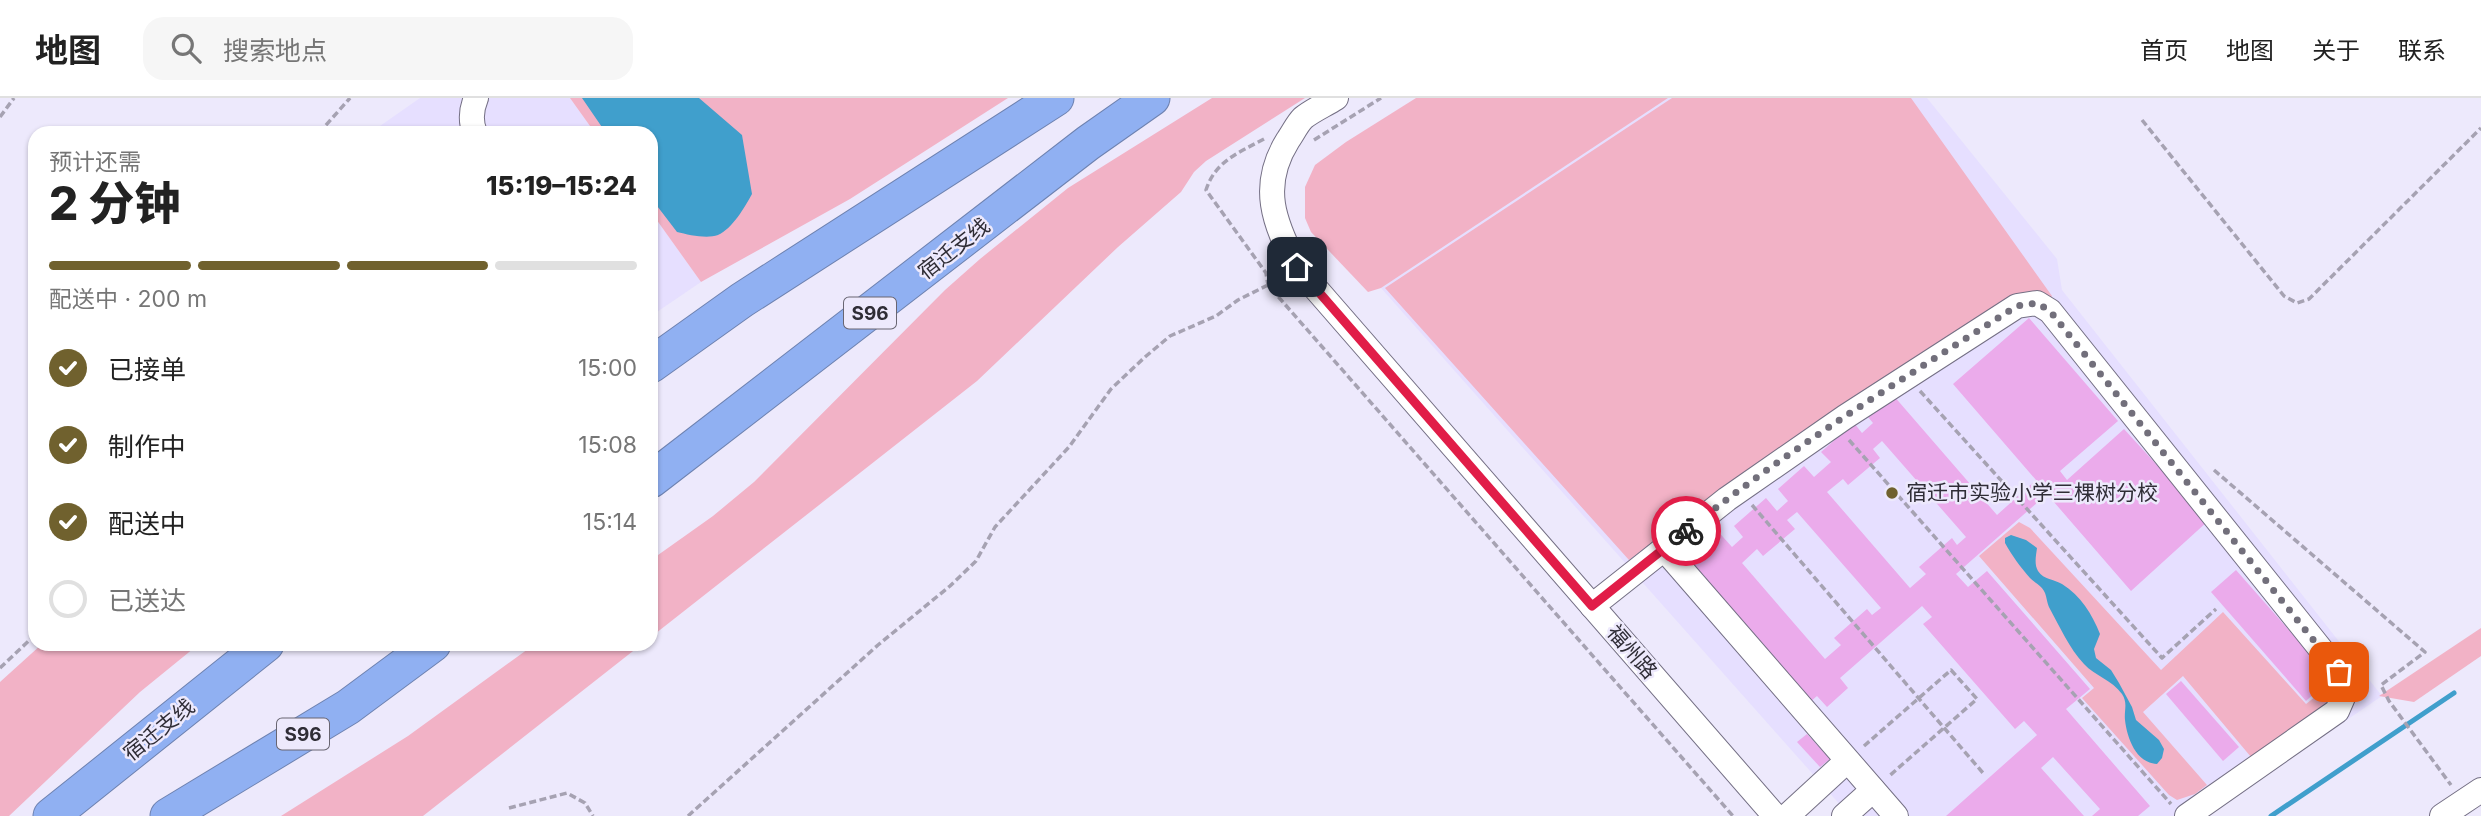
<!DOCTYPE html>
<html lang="zh">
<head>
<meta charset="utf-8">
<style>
	:root { --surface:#fff; --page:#f6f6f6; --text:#222; --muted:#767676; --line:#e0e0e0; --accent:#70612e }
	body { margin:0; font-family:Inter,"Noto Sans SC",sans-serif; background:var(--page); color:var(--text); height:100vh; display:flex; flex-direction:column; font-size:26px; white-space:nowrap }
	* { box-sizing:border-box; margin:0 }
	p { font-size:23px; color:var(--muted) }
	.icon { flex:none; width:38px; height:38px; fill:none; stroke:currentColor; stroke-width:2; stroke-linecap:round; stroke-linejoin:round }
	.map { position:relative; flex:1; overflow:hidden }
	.details { position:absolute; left:28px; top:28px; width:630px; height:525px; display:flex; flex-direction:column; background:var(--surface); border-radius:21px; box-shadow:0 2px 5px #0004 }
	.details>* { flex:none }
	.pin { position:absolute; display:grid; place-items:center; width:60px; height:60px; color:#fff; margin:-30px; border-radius:14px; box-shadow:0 4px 10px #0006 }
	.courier { position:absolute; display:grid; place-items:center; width:70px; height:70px; margin:-35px; border:5px solid #e11d48; border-radius:50%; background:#fff; color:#222; box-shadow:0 2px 9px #0007 }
	.headline em { font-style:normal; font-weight:800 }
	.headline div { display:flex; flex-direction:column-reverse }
	.headline { display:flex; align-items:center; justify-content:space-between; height:119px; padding:0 21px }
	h1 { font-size:46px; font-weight:800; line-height:52px }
	.bar { display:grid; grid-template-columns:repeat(4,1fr); gap:10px 7px; align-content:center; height:84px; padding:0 21px }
	.bar i { height:9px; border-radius:5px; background:var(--line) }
	.bar .current { background:var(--accent) }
	.bar p { grid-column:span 4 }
	ol { padding:0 21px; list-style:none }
	li { display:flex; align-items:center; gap:21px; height:77px }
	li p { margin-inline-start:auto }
	li .icon { padding:7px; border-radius:50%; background:var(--accent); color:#fff; stroke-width:4 }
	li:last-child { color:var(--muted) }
	li i { width:38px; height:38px; border:4px solid var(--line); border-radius:50% }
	header { display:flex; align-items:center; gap:42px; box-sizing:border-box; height:98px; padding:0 35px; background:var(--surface); border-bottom:2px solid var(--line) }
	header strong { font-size:33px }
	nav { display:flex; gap:38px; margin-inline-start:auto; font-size:24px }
	.search { width:490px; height:63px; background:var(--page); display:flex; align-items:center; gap:18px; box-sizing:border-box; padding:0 24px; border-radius:21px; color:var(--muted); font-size:26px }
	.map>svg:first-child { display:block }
	.built { fill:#e6dfff }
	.green { fill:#f2b2c6 }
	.water { fill:#409fcc }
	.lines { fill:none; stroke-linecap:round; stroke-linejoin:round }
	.stream { stroke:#409fcc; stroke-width:5 }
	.building { fill:#ebabeb; fill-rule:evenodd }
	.minor-casing { stroke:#746f84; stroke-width:26 }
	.highway-casing { stroke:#6e82b0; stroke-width:37 }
	.path { stroke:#a6a2b2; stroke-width:3.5; stroke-dasharray:7 3.5; stroke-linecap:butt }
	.minor { stroke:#fff; stroke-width:24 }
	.highway { stroke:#90b0f2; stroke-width:35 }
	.done { stroke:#726f7b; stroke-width:7; stroke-dasharray:0 12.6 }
	.route { stroke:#e11d48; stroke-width:9 }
	.poi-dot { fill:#70612e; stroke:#ede9fc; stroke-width:2.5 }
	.labels { text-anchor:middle; stroke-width:5; stroke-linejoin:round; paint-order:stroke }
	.shield { fill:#ede9fc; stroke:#686571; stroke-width:2 }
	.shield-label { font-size:19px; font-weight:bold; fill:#2f2d36 }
	.street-label { font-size:21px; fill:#2f2d36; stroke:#ede9fc }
	.poi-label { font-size:21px; fill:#2f2d36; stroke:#ede9fc; text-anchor:start }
</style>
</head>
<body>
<header>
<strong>地图</strong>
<div class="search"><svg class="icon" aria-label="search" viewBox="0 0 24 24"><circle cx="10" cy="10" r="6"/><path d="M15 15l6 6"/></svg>搜索地点</div>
<nav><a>首页</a><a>地图</a><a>关于</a><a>联系</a></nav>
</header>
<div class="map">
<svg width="2481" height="718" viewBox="0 0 2481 718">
	<rect width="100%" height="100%" fill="#ede9fc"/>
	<g class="built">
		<path d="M420 0H570L595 35H370Z"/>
		<path d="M1668 0H1927L2057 161 2062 192 2382 598 2206 718H1850L1381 190Z"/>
		<path d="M651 114 701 184 651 218Z"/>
	</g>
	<g class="green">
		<path d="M570 0H1008L850 101 701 184 651 114V35H595Z"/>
		<path d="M1212 0H1305L1206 63 1194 74 1181 94 1118 149 977 283 651 539V462L713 418 754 384 945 192 980 161 1068 90Z"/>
		<path d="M1416 0H1668L1381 190 1368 194 1311 134 1305 120V89L1315 67 1346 44Z"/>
		<path d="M1672 0H1911L2052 198 2050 201C2037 194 2029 193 2016 198L1729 389 1629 462 1385 190Z"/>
		<path d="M2019 424 2030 430 2161 572 2223 514 2306 606 2325 591 2327 605 2251 659 2183 578 2143 614 2207 687 2195 696 2177 702 2169 697 2082 600 2094 590 1979 458Z"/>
		<path d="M2481 530V558L2414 604 2379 598Z"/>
		<path d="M42 546H199L140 594 9 718H0V584Z"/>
		<path d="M535 546H642L423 718H281L408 638Z"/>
	</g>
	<g class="water">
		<path d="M582 0H699L742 37 752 96C745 109 732 131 718 137 707 141 689 137 677 134L651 100V35H606Z"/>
		<path d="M2011 437 2026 442 2037 450C2036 458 2034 466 2038 473 2044 482 2054 481 2062 486 2081 498 2092 516 2100 536L2094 551 2096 560 2111 572 2119 585 2132 609 2136 622 2159 642 2164 651 2162 660 2157 666C2136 665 2127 640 2125 622 2124 612 2128 605 2122 596 2112 582 2095 578 2084 566 2069 550 2060 529 2050 511 2047 506 2047 500 2045 495 2042 488 2035 485 2030 480 2021 470 2011 456 2005 445V440Z"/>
	</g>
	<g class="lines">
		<path class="stream" d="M2271 718 2454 595"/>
	</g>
	<g class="building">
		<path d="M2029 220 2118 323 2060 373 2067 382 2124 331 2208 423 2131 493 2047 396 1956 476 1968 489 1987 473 2090 591 2066 611 2150 708 2138 718H2092L2100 711 2053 659 2041 670 2084 718H1946L2037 637 2024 623 2015 631 1923 526 1932 519 1922 508 1840 580 1848 590 1827 609 1817 598 1810 604 1682 459 1715 430 1732 449 1743 439 1734 428 1766 400 1777 413 1788 403 1778 391 1804 368 1814 379 1831 364 1821 354 1854 325 1862 335 1873 325 1868 319 1893 297 1997 417 2036 382 1953 286ZM1882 343 1966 439 1957 447 1952 440 1919 469 1926 476 1910 490 1827 394 1843 381 1848 387 1880 360 1873 351ZM1797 414 1881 510 1872 517 1867 511 1834 540 1841 547 1825 561 1742 465 1757 451 1763 458 1795 431 1787 422Z"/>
		<path d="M2236 472 2331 580 2306 603 2211 494Z"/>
		<path d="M2181 583 2239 649 2223 663 2166 596Z"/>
		<path d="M1807 636 1830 661 1820 669 1797 644Z"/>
	</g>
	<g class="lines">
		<defs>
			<g id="minor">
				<path d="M1336 0C1325 7 1313 12 1303 20 1297 26 1293 35 1288 42 1259 88 1274 125 1297 169L1775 718"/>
				<path d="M475 35C470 23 471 12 476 0"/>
				<path d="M1664 451 1896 718"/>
				<path d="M1592 508 1727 401 1845 319 2017 208 2037 205 2050 213 2339 574 2347 590 2337 613 2187 718"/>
				<path d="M1787 718 1847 663"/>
				<path d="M1844 718 1873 692"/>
				<path d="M2442 718 2481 692"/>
			</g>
			<g id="highway">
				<path d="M651 267 742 202 1056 0"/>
				<path d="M651 382 1088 45 1152 0"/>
				<path d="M51 718 266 546"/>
				<path d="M168 718 348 609 433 546"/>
			</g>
		</defs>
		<use href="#minor" class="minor-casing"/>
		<use href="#highway" class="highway-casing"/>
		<g class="path">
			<path d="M0 19 14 0"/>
			<path d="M2142 22 2284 198 2297 205 2309 201 2481 30"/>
			<path d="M319 35 350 0"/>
			<path d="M1264 41C1240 54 1215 63 1206 92L1266 175 1268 187 1733 718"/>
			<path d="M1314 42 1381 0"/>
			<path d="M1920 293 2162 560 2216 511"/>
			<path d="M1849 342 2171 706"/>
			<path d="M2214 372 2425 554 2381 587 2389 603 2451 687"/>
			<path d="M1752 407 1983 675"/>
			<path d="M0 570 35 537"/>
			<path d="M1864 648 1951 572 1977 601 1888 679"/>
			<path d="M509 710 567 695 585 705 593 718"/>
			<path d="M688 718 878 547 950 488 976 463 995 429 1069 349 1111 291 1145 259 1170 238 1216 218 1238 202 1268 187"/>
		</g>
		<use href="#minor" class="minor"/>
		<use href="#highway" class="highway"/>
	</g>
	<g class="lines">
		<path class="done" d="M1686 433C1790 350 1904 280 2017 208L2037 205 2050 213 2339 574"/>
		<path class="route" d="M1297 169 1592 508 1686 433"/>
	</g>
	<circle class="poi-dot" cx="1892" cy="395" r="7"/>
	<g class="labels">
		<g class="shield">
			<rect x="844" y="199.5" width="52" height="31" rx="5"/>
			<rect x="277" y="620.5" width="52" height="31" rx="5"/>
		</g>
		<g class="shield-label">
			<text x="870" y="222">S96</text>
			<text x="303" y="643">S96</text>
		</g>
		<g class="street-label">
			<text transform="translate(954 151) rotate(-38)" y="7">宿迁支线</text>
			<text transform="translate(1632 554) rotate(49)" y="7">福州路</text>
			<text transform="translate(159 632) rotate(-39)" y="7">宿迁支线</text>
		</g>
		<g class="poi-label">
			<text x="1906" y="402">宿迁市实验小学三棵树分校</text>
		</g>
	</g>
</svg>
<div class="pin" style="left:2339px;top:574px;background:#ea580c"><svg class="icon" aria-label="bag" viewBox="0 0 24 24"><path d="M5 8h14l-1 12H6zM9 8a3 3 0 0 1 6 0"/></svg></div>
<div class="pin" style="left:1297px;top:169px;background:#1f2937"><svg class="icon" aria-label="home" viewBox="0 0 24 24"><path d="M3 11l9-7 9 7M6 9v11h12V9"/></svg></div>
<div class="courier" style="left:1686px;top:433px"><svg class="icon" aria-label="bike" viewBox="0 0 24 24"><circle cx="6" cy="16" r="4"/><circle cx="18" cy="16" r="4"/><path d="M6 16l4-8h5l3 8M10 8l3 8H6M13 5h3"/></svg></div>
<section class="details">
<div class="headline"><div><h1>2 分钟</h1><p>预计还需</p></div><em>15:19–15:24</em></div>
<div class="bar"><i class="current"></i><i class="current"></i><i class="current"></i><i></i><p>配送中 · 200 m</p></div>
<ol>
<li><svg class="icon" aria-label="check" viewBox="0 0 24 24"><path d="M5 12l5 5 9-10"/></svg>已接单<p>15:00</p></li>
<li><svg class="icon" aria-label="check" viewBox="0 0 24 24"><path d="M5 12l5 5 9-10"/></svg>制作中<p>15:08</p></li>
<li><svg class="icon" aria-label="check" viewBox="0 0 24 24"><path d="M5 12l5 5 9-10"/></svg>配送中<p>15:14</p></li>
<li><i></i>已送达</li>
</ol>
</section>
</div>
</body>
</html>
